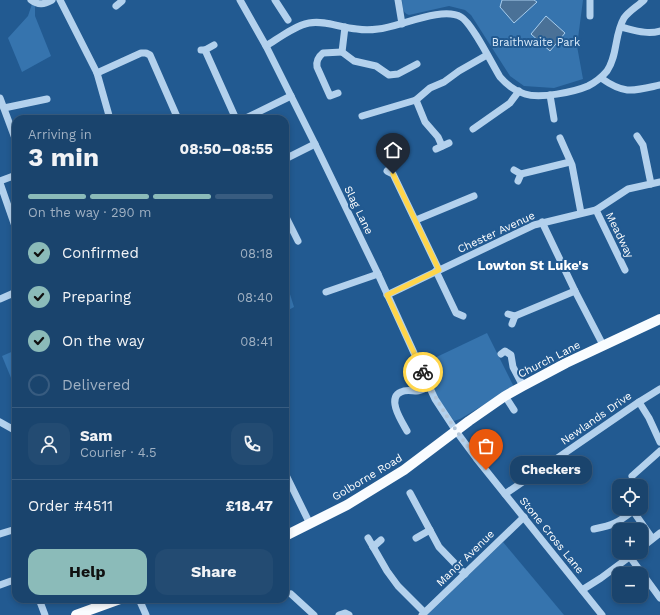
<!DOCTYPE html>
<html lang="en">
<head>
<meta charset="utf-8">
<style>
	:root { --surface:#1a446d; --page:#234b72; --text:#f1f3f6; --muted:#9fb0c2; --line:#385c80; --accent:#8bbbb9 }
	body { margin:0; font-family:"Work Sans",sans-serif; background:var(--page); color:var(--text); height:100vh; display:flex; flex-direction:column; font-size:15px; white-space:nowrap }
	* { box-sizing:border-box; margin:0 }
	p { font-size:13px; color:var(--muted) }
	.icon { flex:none; width:22px; height:22px; fill:none; stroke:currentColor; stroke-width:2; stroke-linecap:round; stroke-linejoin:round }
	.map { position:relative; flex:1; overflow:hidden }
	.details { position:absolute; left:12px; top:115px; width:277px; height:488px; display:flex; flex-direction:column; background:var(--surface); border-radius:12px; box-shadow:0 2px 6px #0003,0 0 0 1px var(--line) }
	.details>* { flex:none }
	.buttons { position:absolute; left:612px; top:479px; display:grid; gap:8px }
	.buttons a { display:grid; place-items:center; width:36px; height:36px; border-radius:8px; background:var(--surface); box-shadow:0 2px 6px #0003,0 0 0 1px var(--line); font-size:20px }
	.pin { position:absolute; display:grid; place-items:center; width:34px; height:34px; color:#fff; margin:-41px -17px; border-radius:50% 50% 50% 0; rotate:-45deg; box-shadow:0 0 4px #0007 }
	.pin .icon { rotate:45deg }
	.courier { position:absolute; display:grid; place-items:center; width:40px; height:40px; margin:-20px; border:3px solid #ffd54a; border-radius:50%; background:#fff; color:#222; box-shadow:0 1px 5px #0007 }
	.bubble { position:absolute; height:28px; border-radius:12px; background:var(--surface); box-shadow:0 2px 6px #0003,0 0 0 1px var(--line); font-size:13px; font-weight:700; line-height:28px; text-align:center }
	.headline em { font-style:normal; font-weight:700 }
	.headline div { display:flex; flex-direction:column-reverse }
	.headline { display:flex; align-items:center; justify-content:space-between; height:68px; padding:0 16px }
	h1 { font-size:26px; font-weight:700; line-height:30px }
	.bar { display:grid; grid-template-columns:repeat(4,1fr); gap:6px 4px; align-content:center; height:48px; padding:0 16px }
	.bar i { height:5px; border-radius:3px; background:var(--line) }
	.bar .on { background:var(--accent) }
	.bar p { grid-column:span 4 }
	.line { display:flex; align-items:center; gap:10px; padding:0 16px; border-top:1px solid var(--line) }
	.line div { flex:1 }
	.round { display:grid; place-items:center; flex:none; width:42px; height:42px; border-radius:12px; background:var(--page) }
	ol { padding:0 16px; list-style:none }
	li { display:flex; align-items:center; gap:12px; height:44px }
	li p { margin-inline-start:auto }
	li .icon { padding:4px; border-radius:50%; background:var(--accent); color:#111; stroke-width:4 }
	li:last-child { color:var(--muted) }
	li i { width:22px; height:22px; border:2px solid var(--line); border-radius:50% }
	.cta { display:flex; gap:8px; margin-top:auto; padding:8px 16px }
	.cta a { flex:1; height:46px; border-radius:12px; background:var(--accent); color:#111; font-size:16px; font-weight:700; line-height:46px; text-align:center }
	.cta a+a { background:var(--page); color:var(--text) }
	.map>svg:first-child { display:block }
	.green { fill:#3674ae }
	.water { fill:#4a7197; stroke:#a7cdee }
	.lines { fill:none; stroke-linecap:round; stroke-linejoin:round }
	.minor { stroke:#b3d1ed; stroke-width:7 }
	.major { stroke:#f9fcff; stroke-width:10 }
	.done { stroke:#b2c5d8; stroke-width:4; stroke-dasharray:0 7.2 }
	.route { stroke:#ffd54a; stroke-width:5 }
	.labels { text-anchor:middle; stroke-width:4; stroke-linejoin:round; paint-order:stroke }
	.park-label { font-size:11px; fill:#d9eaf9; stroke:#225a91 }
	.street-label { font-size:11px; fill:#fff; stroke:#225a91 }
	.quarter-label { font-size:13px; font-weight:bold; fill:#fff; stroke:#225a91 }
</style>
</head>
<body>
<div class="map">
<svg width="660" height="615" viewBox="0 0 660 615">
	<rect width="100%" height="100%" fill="#225a91"/>
	<g class="green">
		<path d="M402 0H583L577 46 583 79 554 88 524 86 510 76 471 15 465 10 449 6 409 15C402 13 403 7 402 0Z"/>
		<path d="M32 4 35 6V16L51 56 22 72 8 38 28 16Z"/>
		<path d="M285 278 294 307 285 312Z"/>
		<path d="M487 333 514 387 460 419 454 421 438 398 424 363Z"/>
		<path d="M16 350V390L2 356Z"/>
		<path d="M503 542 564 615H427Z"/>
	</g>
	<g class="water">
		<path d="M502 0H534L537 2 514 23 500 7Z"/>
		<path d="M546 16 565 33 550 51 531 34Z"/>
	</g>
	<g class="lines">
		<g class="minor">
			<path d="M31 0C39 6 44 4 52 0"/>
			<path d="M60 0 97 73 110 119"/>
			<path d="M240 0 266 46 315 144 378 274 435 399 456 431 476 458 602 615"/>
			<path d="M275 0 288 20"/>
			<path d="M398 0 402 24"/>
			<path d="M116 6 122 1"/>
			<path d="M590 16V0"/>
			<path d="M345 27 342 52 354 61 376 66 389 75 398 74 417 64"/>
			<path d="M621 27C634 30 647 35 660 31"/>
			<path d="M266 46C279 38 294 26 309 23 325 20 341 28 357 29 363 30 371 30 378 29 399 27 442 6 461 17 472 23 492 64 500 77 507 85 515 91 525 94 540 99 574 92 588 86 596 82 602 77 607 71 618 55 614 35 624 18 629 11 638 6 644 0"/>
			<path d="M201 50H205L214 45"/>
			<path d="M205 50 236 119"/>
			<path d="M97 73 141 53H146L150 55 178 119"/>
			<path d="M601 78C625 95 633 91 660 85"/>
			<path d="M338 93 330 96 317 67C316 61 318 57 323 53L342 52"/>
			<path d="M550 95 554 119"/>
			<path d="M0 98 16 141"/>
			<path d="M416 100 425 122 438 137 442 146"/>
			<path d="M4 108 47 99"/>
			<path d="M362 116 416 100 430 88 444 82 459 71 487 55"/>
			<path d="M244 119 291 96"/>
			<path d="M473 129 510 103 519 91"/>
			<path d="M637 136 643 145 651 184"/>
			<path d="M560 138 572 165 581 213"/>
			<path d="M436 149 449 143"/>
			<path d="M285 159 315 144"/>
			<path d="M514 170 521 174 518 181"/>
			<path d="M387 171 393 174 439 270"/>
			<path d="M521 174 570 162"/>
			<path d="M0 181 16 175"/>
			<path d="M0 183 16 229"/>
			<path d="M596 210 625 270"/>
			<path d="M285 215 298 241"/>
			<path d="M416 220 474 196"/>
			<path d="M542 222 575 291 603 345"/>
			<path d="M436 271 456 313 463 316"/>
			<path d="M326 292 378 274"/>
			<path d="M387 295 534 225 596 210 628 189 660 182"/>
			<path d="M0 299 16 292"/>
			<path d="M508 314 515 316 512 324"/>
			<path d="M515 316 575 291"/>
			<path d="M501 354 505 351 511 355 513 367 523 386"/>
			<path d="M505 396 514 410"/>
			<path d="M639 402 649 418 660 442"/>
			<path d="M0 422 16 431"/>
			<path d="M407 431C402 422 386 398 401 392 406 389 412 391 417 391 421 391 425 388 429 386"/>
			<path d="M285 473 310 524"/>
			<path d="M632 476 660 451"/>
			<path d="M410 493 439 547 465 574"/>
			<path d="M505 494 639 402 660 389"/>
			<path d="M631 508 652 538"/>
			<path d="M594 529C614 525 617 523 633 511"/>
			<path d="M0 534 16 529"/>
			<path d="M368 538 387 571 398 586 424 612"/>
			<path d="M416 538 430 530"/>
			<path d="M373 547 381 540"/>
			<path d="M641 548 660 533"/>
			<path d="M630 557 660 598"/>
			<path d="M0 585 11 581"/>
			<path d="M582 590 601 578 636 552"/>
			<path d="M291 594 314 615"/>
			<path d="M39 599 45 615"/>
			<path d="M93 599 96 607"/>
			<path d="M139 599 146 615"/>
			<path d="M339 615 345 613 349 615"/>
			<path d="M422 615 524 517"/>
		</g>
		<g class="major">
			<path d="M285 536 347 505 404 470 469 421 505 396 523 386 566 363 660 319"/>
			<path d="M76 615 120 599"/>
		</g>
	</g>
	<g class="lines">
		<path class="done" d="M423 372C439 408 461 439 486 470"/>
		<path class="route" d="M393 174 439 270 387 295 423 372"/>
	</g>
	<g class="labels">
		<g class="park-label">
			<text x="536" y="46">Braithwaite Park</text>
		</g>
		<g class="street-label">
			<text transform="translate(359 210) rotate(64)" y="4">Slag Lane</text>
			<text transform="translate(496 232) rotate(-25)" y="4">Chester Avenue</text>
			<text transform="translate(620 235) rotate(64)" y="4">Meadway</text>
			<text transform="translate(549 359) rotate(-27)" y="4">Church Lane</text>
			<text transform="translate(596 418) rotate(-35)" y="4">Newlands Drive</text>
			<text transform="translate(367 477) rotate(-31)" y="4">Golborne Road</text>
			<text transform="translate(552 535) rotate(51)" y="4">Stone Cross Lane</text>
			<text transform="translate(465 558) rotate(-44)" y="4">Manor Avenue</text>
		</g>
		<g class="quarter-label">
			<text x="533" y="270">Lowton St Luke's</text>
		</g>
	</g>
</svg>
<div class="buttons">
<a><svg class="icon" aria-label="locate" viewBox="0 0 24 24"><circle cx="12" cy="12" r="6"/><path d="M12 2v4M12 18v4M2 12h4M18 12h4"/></svg></a>
<a>+</a>
<a>−</a>
</div>
<div class="pin" style="left:486px;top:470px;background:#ea580c"><svg class="icon" aria-label="bag" viewBox="0 0 24 24"><path d="M5 8h14l-1 12H6zM9 8a3 3 0 0 1 6 0"/></svg></div>
<div class="pin" style="left:393px;top:174px;background:#1f2937"><svg class="icon" aria-label="home" viewBox="0 0 24 24"><path d="M3 11l9-7 9 7M6 9v11h12V9"/></svg></div>
<div class="courier" style="left:423px;top:372px"><svg class="icon" aria-label="bike" viewBox="0 0 24 24"><circle cx="6" cy="16" r="4"/><circle cx="18" cy="16" r="4"/><path d="M6 16l4-8h5l3 8M10 8l3 8H6M13 5h3"/></svg></div>
<div class="bubble" style="left:510px;top:456px;width:82px">Checkers</div>
<section class="details">
<div class="headline"><div><h1>3 min</h1><p>Arriving in</p></div><em>08:50–08:55</em></div>
<div class="bar"><i class="on"></i><i class="on"></i><i class="on"></i><i></i><p>On the way · 290 m</p></div>
<ol>
<li><svg class="icon" aria-label="check" viewBox="0 0 24 24"><path d="M5 12l5 5 9-10"/></svg>Confirmed<p>08:18</p></li>
<li><svg class="icon" aria-label="check" viewBox="0 0 24 24"><path d="M5 12l5 5 9-10"/></svg>Preparing<p>08:40</p></li>
<li><svg class="icon" aria-label="check" viewBox="0 0 24 24"><path d="M5 12l5 5 9-10"/></svg>On the way<p>08:41</p></li>
<li><i></i>Delivered</li>
</ol>
<div class="line" style="height:72px"><a class="round"><svg class="icon" aria-label="person" viewBox="0 0 24 24"><circle cx="12" cy="8" r="4"/><path d="M4 21q1-7 8-7t8 7"/></svg></a><div><b>Sam</b><p>Courier · 4.5</p></div><a class="round"><svg class="icon" aria-label="phone" viewBox="0 0 24 24"><path d="M5 4h4l2 5-3 2q2 4 5 5l2-3 5 2v4C11 20 4 13 5 4z"/></svg></a></div>
<div class="line" style="height:52px"><div>Order #4511</div><b>£18.47</b></div>
<div class="cta"><a>Help</a><a>Share</a></div>
</section>
</div>
</body>
</html>
